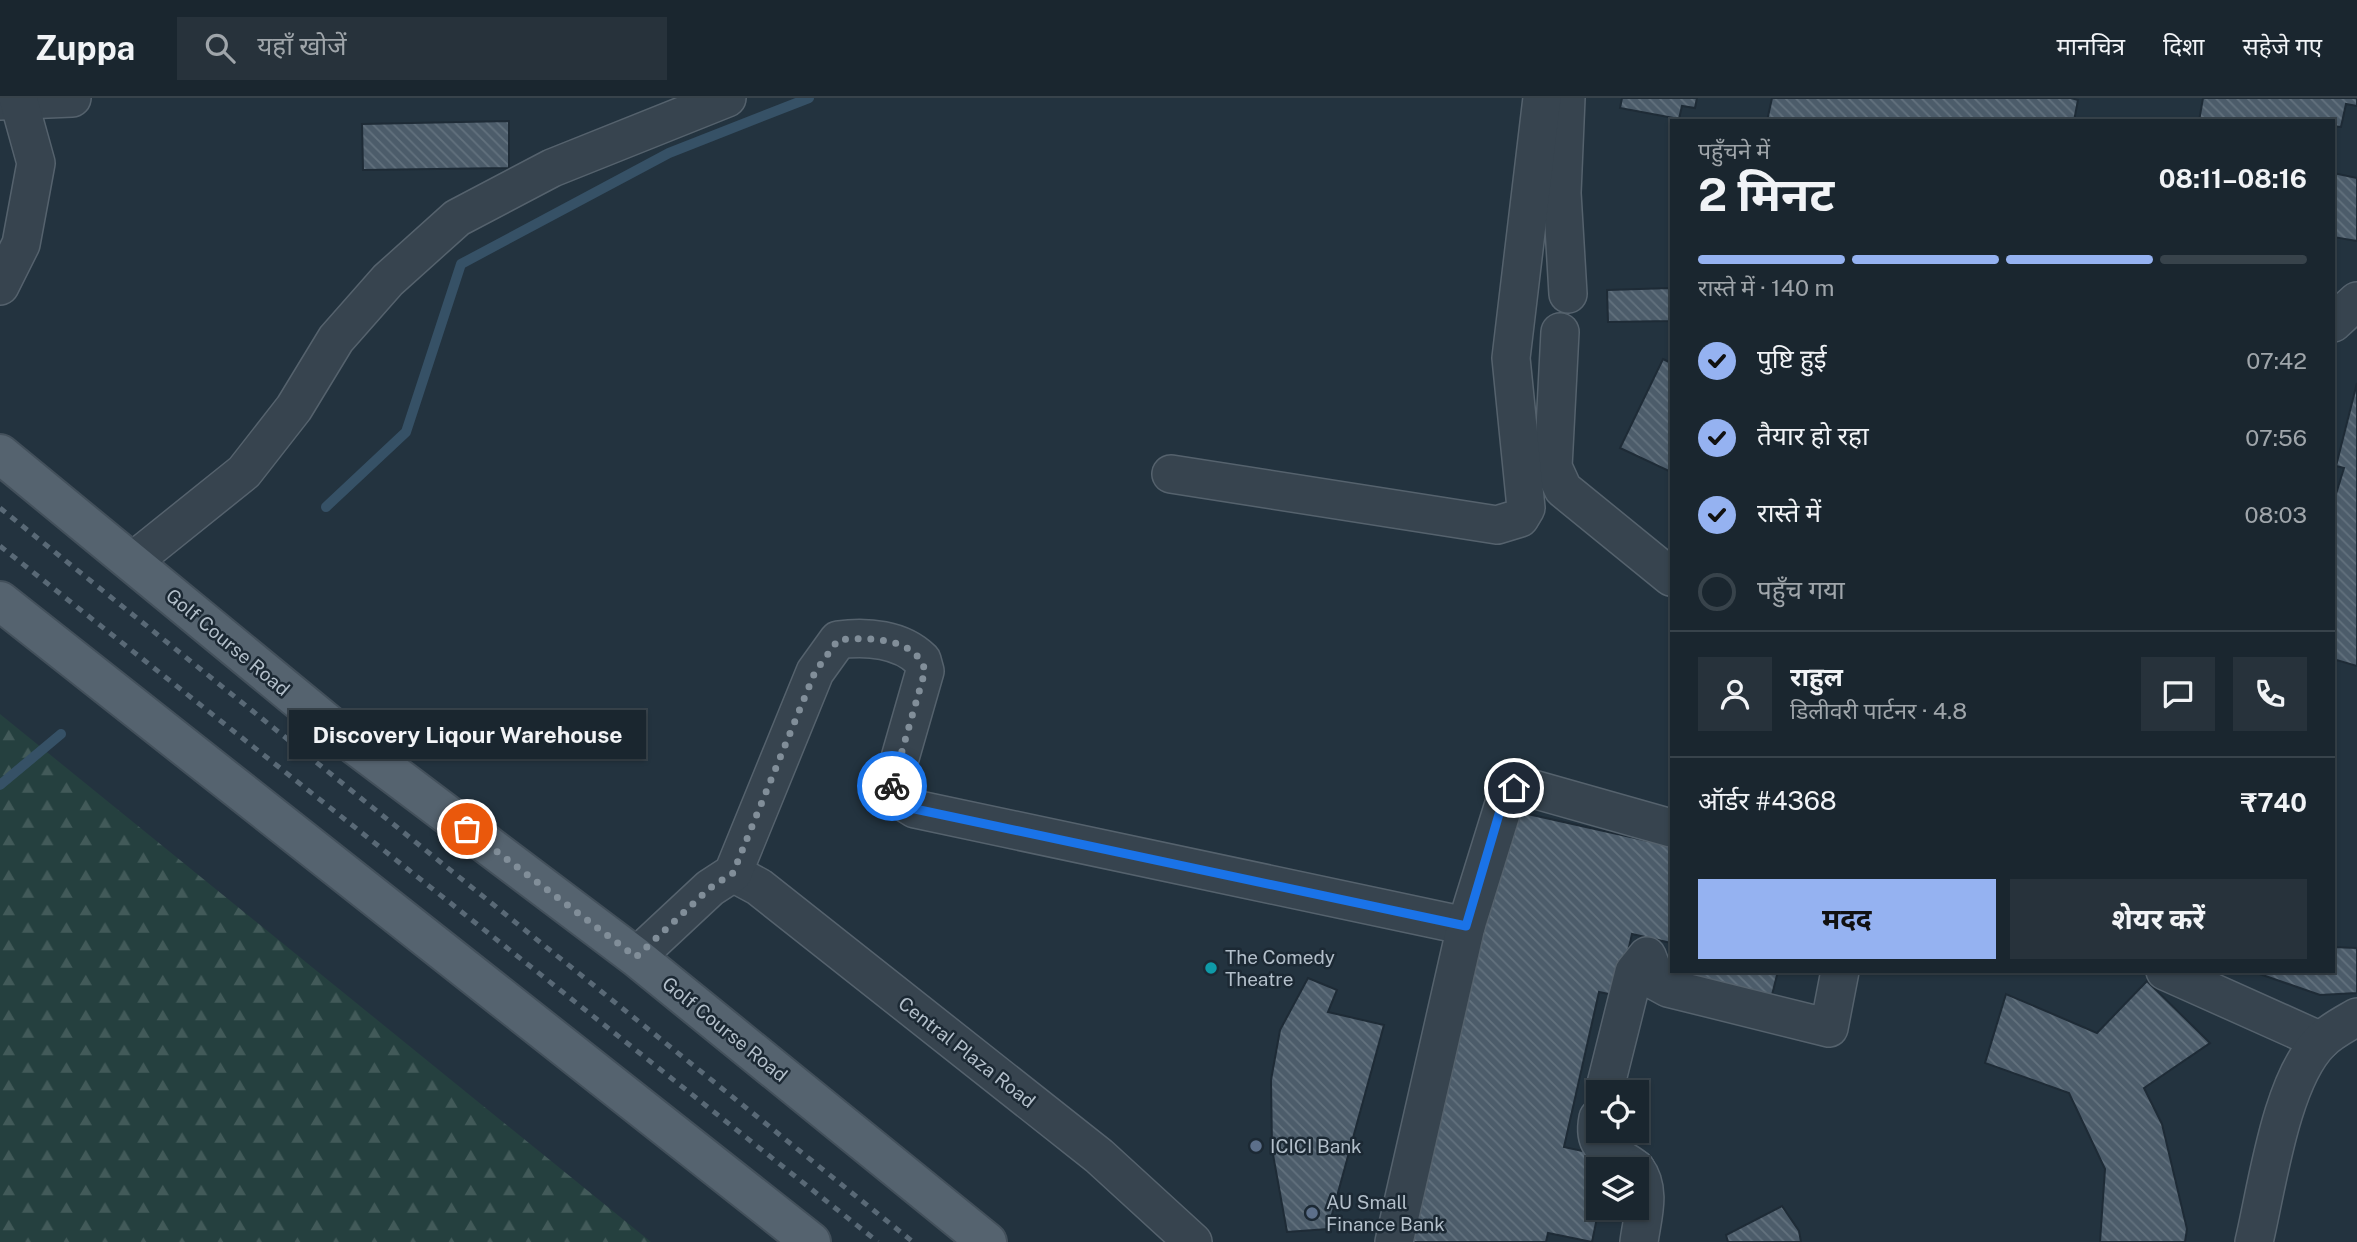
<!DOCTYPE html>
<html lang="hi">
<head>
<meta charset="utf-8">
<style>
	:root { --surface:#1a262f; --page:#27323b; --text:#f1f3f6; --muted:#9fa5aa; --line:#38434b; --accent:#95b2f1 }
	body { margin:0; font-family:"Public Sans","Noto Sans Devanagari",sans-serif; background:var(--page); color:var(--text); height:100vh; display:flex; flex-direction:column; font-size:26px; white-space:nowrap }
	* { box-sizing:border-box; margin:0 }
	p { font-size:23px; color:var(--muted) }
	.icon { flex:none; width:38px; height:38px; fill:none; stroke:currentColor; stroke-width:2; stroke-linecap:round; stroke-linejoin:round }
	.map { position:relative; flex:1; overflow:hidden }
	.sheet { position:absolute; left:1670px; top:21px; width:665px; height:854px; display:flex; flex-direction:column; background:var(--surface); border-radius:0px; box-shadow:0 2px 5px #0004,0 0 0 2px var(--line) }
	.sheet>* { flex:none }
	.tools { position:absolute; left:1586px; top:982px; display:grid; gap:14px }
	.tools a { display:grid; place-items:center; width:63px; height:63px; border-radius:0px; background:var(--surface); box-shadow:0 2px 5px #0004,0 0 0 2px var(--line); font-size:35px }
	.pin { position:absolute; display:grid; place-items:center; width:60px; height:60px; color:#fff; margin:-30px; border:4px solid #fff; border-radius:50%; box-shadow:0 2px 7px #0007 }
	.courier { position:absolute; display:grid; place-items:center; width:70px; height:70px; margin:-35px; border:5px solid #1a73e8; border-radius:50%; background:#fff; color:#222; box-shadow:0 2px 9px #0007 }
	.bubble { position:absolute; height:49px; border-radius:0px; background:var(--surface); box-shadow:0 2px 5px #0004,0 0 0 2px var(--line); font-size:23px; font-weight:700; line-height:49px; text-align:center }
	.summary em { font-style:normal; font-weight:700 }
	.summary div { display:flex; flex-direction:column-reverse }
	.summary { display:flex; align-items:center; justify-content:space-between; height:119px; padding:0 28px }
	h1 { font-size:46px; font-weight:700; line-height:52px }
	.bar { display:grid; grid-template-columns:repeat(4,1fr); gap:10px 7px; align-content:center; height:84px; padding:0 28px }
	.bar i { height:9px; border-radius:5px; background:var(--line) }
	.bar .active { background:var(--accent) }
	.bar p { grid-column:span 4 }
	.line { display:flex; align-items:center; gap:18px; padding:0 28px; border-top:2px solid var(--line) }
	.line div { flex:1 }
	.round { display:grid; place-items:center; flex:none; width:74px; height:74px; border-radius:0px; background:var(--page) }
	ol { padding:0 28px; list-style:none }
	li { display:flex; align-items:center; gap:21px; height:77px }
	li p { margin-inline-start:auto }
	li .icon { padding:7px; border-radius:50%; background:var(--accent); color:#111; stroke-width:4 }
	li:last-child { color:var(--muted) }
	li i { width:38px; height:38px; border:4px solid var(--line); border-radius:50% }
	.cta { display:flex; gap:14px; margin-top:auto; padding:14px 28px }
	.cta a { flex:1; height:80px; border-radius:0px; background:var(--accent); color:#111; font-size:28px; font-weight:700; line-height:80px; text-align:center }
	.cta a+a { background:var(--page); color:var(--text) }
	header { display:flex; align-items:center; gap:42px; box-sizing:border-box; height:98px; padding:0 35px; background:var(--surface); border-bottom:2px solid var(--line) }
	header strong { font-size:33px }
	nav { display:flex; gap:38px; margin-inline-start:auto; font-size:24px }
	.search { width:490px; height:63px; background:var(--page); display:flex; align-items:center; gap:18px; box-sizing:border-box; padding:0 24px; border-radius:0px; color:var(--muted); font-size:26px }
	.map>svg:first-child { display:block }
	.forest { fill:url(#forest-firs) }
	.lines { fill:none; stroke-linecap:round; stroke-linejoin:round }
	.stream { stroke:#365166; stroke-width:10 }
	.building { fill:url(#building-back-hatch); stroke:#1e2b36; stroke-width:2 }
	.minor-casing { stroke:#55626d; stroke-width:40 }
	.major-casing { stroke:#43505b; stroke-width:42 }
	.minor { stroke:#37444f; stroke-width:37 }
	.major { stroke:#55636f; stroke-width:38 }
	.rail { stroke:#596976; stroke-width:5; stroke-dasharray:7 7; stroke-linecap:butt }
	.done { stroke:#818e99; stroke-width:7; stroke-dasharray:0 12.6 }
	.route { stroke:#1a73e8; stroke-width:9 }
	.culture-dot { fill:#0f9aa8; stroke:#1c2934; stroke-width:2.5 }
	.service-dot { fill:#5c6f8a; stroke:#1c2934; stroke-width:2.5 }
	.labels { text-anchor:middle; stroke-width:5; stroke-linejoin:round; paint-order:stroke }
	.street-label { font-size:19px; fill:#b3bfca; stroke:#1c2934 }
	.poi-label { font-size:19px; fill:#b3bfca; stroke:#1c2934; text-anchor:start }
</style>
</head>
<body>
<header>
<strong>Zuppa</strong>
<div class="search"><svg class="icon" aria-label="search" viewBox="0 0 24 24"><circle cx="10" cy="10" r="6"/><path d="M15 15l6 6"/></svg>यहाँ खोजें</div>
<nav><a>मानचित्र</a><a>दिशा</a><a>सहेजे गए</a></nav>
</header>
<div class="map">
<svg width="2357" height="1144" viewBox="0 0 2357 1144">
	<defs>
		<pattern id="forest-firs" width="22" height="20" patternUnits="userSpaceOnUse" patternTransform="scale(1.75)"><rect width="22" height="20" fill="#25403f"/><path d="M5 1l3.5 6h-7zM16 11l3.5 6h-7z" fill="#425a59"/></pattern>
		<pattern id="building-back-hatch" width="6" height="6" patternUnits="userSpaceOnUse" patternTransform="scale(1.75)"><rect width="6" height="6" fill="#4c5c6a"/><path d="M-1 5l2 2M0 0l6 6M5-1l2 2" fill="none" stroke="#63727e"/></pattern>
	</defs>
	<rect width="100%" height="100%" fill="#23333f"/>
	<path class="forest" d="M0 616 651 1144H0Z"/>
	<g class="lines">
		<g class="stream">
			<path d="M326 409 406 334 461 166 669 55 809 0"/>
			<path d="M0 687 61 636"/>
		</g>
	</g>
	<g class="building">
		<path d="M1622 0H1697L1695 10 1682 8 1679 21 1620 10Z"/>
		<path d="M1772 0H2071L2078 2 2074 23H1767Z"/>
		<path d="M2203 0H2357V8L2346 6 2341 29 2333 28V23H2199Z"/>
		<path d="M509 23V70L363 72 362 26Z"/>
		<path d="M2333 56 2336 57 2333 75 2357 80V143L2333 139Z"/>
		<path d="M1671 190V223L1608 224 1607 192Z"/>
		<path d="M1663 261 1671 265V374L1620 350Z"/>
		<path d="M2357 285V568L2333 561V395L2336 396 2344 370 2336 368Z"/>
		<path d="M1510 712 1671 748V845L1632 836 1618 898 1599 894 1564 1049 1610 1059 1608 1071H1598L1599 1110 1592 1144 1548 1135 1546 1144H1411Z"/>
		<path d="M2333 849 2357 850V895L2320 897 2251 873H2333Z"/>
		<path d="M1671 861V873H1778L1772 897 1668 874Z"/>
		<path d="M1308 880 1337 892 1328 914 1384 927 1328 1131 1287 1134 1272 1051 1271 982 1280 932Z"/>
		<path d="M2147 883 2210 945 2144 990 2162 1026 2187 1131 2185 1144H2100L2105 1071 2069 995 1985 965 2006 896 2097 935Z"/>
		<path d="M1782 1108 1799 1133 1801 1144H1728L1726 1137Z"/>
	</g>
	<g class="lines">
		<defs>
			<g id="minor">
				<path d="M1566 0 1562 95 1568 196"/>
				<path d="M0 3 72 0"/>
				<path d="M0 188 21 146 36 65 18 0"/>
				<path d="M2333 225 2357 203"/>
				<path d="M1560 234 1553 369 1563 391 1671 479"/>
				<path d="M1171 376 1497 427 1520 420 1526 410 1511 260 1542 0"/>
				<path d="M132 464 244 374 294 310 336 241 388 182 457 120 552 70 727 0"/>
				<path d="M733 775 759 789 1099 1058 1193 1144"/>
				<path d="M636 859 710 790 733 775 815 574 838 542C867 538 901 541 922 562L925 573 892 688 894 698 915 711 1466 828"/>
				<path d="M2165 873 2321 943"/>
				<path d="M1604 994 1634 874 1647 858 1657 884 1668 890 1829 930 1840 873"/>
				<path d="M1598 1020C1591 1054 1614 1053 1636 1071"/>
				<path d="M1636 1071C1652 1092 1642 1120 1639 1144"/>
				<path d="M1394 1144 1466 828 1507 696 1514 690 1526 689 1671 730"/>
				<path d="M2254 1144C2267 1089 2281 982 2321 943 2331 933 2345 926 2357 919"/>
			</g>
			<g id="major">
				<path d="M0 356 339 635 636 859 987 1144"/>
				<path d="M0 503 811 1144"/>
			</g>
		</defs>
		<use href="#minor" class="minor-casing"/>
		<use href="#major" class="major-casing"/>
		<use href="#minor" class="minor"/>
		<use href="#major" class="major"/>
		<g class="rail">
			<path d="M0 410 913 1144"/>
			<path d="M0 448 878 1144"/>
		</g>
	</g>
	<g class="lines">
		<path class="done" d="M467 731 636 859 710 790 733 775 815 574 838 542C867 539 917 539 925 573L892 688"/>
		<path class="route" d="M892 688 894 698 915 711 1466 828 1502 706 1514 690"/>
	</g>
	<circle class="culture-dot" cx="1211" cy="870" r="7"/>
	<g class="service-dot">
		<circle cx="1256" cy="1048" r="7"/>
		<circle cx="1312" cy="1115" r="7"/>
	</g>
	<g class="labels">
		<g class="street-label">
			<text transform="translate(228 544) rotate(40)" y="7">Golf Course Road</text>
			<text transform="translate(725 931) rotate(39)" y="7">Golf Course Road</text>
			<text transform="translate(967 954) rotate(38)" y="7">Central Plaza Road</text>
		</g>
		<g class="poi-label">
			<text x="1225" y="866">The Comedy<tspan x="1225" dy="22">Theatre</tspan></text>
			<text x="1270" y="1055">ICICI Bank</text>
			<text x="1326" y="1111">AU Small<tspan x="1326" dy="22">Finance Bank</tspan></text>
		</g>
	</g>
</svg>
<div class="tools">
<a><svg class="icon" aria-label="locate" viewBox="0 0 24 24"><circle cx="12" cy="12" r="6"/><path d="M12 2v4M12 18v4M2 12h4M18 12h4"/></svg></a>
<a><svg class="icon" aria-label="layers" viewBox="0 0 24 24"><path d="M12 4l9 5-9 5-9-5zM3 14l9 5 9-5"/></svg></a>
</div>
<div class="pin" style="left:467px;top:731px;background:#ea580c"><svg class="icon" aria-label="bag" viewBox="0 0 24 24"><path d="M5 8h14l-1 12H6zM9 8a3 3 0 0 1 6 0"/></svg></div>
<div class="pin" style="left:1514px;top:690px;background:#1f2937"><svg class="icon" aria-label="home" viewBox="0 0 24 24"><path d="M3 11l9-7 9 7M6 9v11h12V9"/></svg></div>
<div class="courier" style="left:892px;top:688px"><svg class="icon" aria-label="bike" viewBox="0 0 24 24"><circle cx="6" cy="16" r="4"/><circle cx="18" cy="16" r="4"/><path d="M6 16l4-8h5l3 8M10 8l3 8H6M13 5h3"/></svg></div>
<div class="bubble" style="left:289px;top:612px;width:357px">Discovery Liqour Warehouse</div>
<section class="sheet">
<div class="summary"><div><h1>2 मिनट</h1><p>पहुँचने में</p></div><em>08:11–08:16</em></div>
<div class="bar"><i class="active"></i><i class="active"></i><i class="active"></i><i></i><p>रास्ते में · 140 m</p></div>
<ol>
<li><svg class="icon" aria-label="check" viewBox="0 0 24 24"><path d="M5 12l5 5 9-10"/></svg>पुष्टि हुई<p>07:42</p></li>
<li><svg class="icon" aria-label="check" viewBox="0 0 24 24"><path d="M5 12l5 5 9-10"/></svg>तैयार हो रहा<p>07:56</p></li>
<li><svg class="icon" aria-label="check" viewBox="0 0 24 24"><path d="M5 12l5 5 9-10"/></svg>रास्ते में<p>08:03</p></li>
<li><i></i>पहुँच गया</li>
</ol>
<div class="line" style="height:126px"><a class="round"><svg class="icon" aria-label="person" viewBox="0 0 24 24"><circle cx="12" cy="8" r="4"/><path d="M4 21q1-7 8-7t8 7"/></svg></a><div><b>राहुल</b><p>डिलीवरी पार्टनर · 4.8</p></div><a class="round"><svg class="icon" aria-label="chat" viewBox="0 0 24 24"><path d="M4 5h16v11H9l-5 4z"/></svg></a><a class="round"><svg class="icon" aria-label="phone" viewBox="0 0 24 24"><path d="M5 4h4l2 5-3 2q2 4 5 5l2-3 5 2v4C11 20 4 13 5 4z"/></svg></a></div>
<div class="line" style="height:91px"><div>ऑर्डर #4368</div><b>₹740</b></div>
<div class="cta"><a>मदद</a><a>शेयर करें</a></div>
</section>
</div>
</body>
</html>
